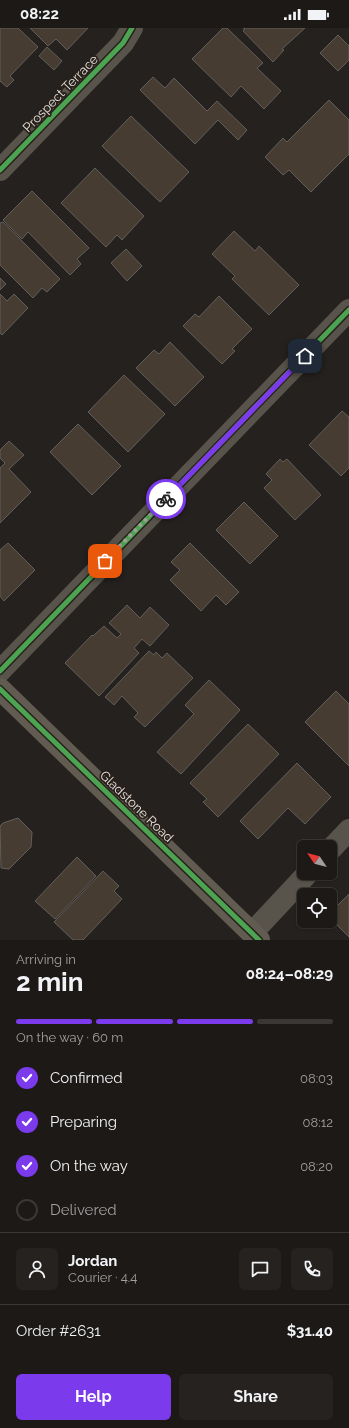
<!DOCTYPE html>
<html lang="en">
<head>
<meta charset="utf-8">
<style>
	:root { --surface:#1c1916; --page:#25221f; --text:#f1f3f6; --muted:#a0a0a1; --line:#3a3835; --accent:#7c3aed }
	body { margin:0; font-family:Raleway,sans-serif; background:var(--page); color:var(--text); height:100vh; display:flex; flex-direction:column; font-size:15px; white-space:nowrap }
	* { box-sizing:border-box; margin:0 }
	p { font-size:13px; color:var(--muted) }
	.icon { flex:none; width:22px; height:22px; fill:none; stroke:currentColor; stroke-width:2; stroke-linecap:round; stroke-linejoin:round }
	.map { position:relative; height:912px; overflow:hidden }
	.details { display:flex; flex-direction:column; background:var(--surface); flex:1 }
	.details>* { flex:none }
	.needle { width:26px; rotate:305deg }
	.tools { position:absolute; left:297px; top:812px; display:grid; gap:8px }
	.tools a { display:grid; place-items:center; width:40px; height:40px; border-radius:6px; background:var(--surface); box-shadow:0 1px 3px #0004,0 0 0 1px var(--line); font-size:20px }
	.pin { position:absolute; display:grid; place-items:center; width:34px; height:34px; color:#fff; margin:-17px; border-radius:8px; box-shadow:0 2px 6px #0006 }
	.courier { position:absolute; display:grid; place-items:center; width:40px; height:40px; margin:-20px; border:3px solid #7c3aed; border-radius:50%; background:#fff; color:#222; box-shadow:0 1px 5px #0007 }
	.head em { font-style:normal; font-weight:700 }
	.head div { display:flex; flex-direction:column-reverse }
	.head { display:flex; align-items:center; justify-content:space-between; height:68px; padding:0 16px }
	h1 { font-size:26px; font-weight:700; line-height:30px }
	.bar { display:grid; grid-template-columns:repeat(4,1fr); gap:6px 4px; align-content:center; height:48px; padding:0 16px }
	.bar i { height:5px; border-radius:3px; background:var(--line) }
	.bar .current { background:var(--accent) }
	.bar p { grid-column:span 4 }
	.line { display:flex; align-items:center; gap:10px; padding:0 16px; border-top:1px solid var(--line) }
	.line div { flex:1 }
	.round { display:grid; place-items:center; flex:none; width:42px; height:42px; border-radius:6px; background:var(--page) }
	ol { padding:0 16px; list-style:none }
	li { display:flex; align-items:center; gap:12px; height:44px }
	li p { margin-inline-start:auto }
	li .icon { padding:4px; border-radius:50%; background:var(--accent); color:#fff; stroke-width:4 }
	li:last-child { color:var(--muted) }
	li i { width:22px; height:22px; border:2px solid var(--line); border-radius:50% }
	.primary-button { display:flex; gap:8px; margin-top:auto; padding:8px 16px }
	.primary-button a { flex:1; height:46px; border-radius:6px; background:var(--accent); color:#fff; font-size:16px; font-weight:700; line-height:46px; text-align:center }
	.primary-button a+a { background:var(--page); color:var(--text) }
	.status { display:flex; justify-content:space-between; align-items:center; height:28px; padding:0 20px; background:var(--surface); direction:ltr }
	.status svg { height:11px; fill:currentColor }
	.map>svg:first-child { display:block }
	.building { fill:#463c31; stroke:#625e5c }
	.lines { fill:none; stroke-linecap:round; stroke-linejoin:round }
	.street { stroke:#58534b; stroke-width:22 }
	.primary { stroke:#625b51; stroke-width:22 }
	.cycleway-casing { stroke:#28211b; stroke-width:8 }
	.cycleway { stroke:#4ca352; stroke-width:5 }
	.done { stroke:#a39e9b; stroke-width:4; stroke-dasharray:0 7.2 }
	.route { stroke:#7c3aed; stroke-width:5 }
	.labels { text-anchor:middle; stroke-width:3.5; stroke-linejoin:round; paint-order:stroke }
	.street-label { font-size:13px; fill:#e7e2de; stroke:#28211b }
</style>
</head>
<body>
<div class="status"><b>08:22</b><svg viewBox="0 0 49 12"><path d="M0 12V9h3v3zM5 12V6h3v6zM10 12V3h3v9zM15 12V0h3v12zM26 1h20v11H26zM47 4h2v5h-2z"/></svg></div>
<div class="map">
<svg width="349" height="912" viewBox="0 0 349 912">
	<rect width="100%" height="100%" fill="#25211e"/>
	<g class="building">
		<path d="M0 0H18L38 19 10 48 14 52 7 59 0 53Z"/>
		<path d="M30 0H88L67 22 56 11 48 18Z"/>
		<path d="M223 0H227L263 35 257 40 281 63 264 81 241 58 231 69 192 31Z"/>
		<path d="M243 0H305L282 21 284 22 273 34 243 3 245 1Z"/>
		<path d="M338 7 349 18V32L338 43 320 25Z"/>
		<path d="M47 19 62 33 54 42 39 28Z"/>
		<path d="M153 49 165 60 174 50 207 83 217 73 247 102 238 112 218 92 195 116 140 62Z"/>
		<path d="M329 72 349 92V126L311 164 289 142 283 147 265 129 283 110 287 114Z"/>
		<path d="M131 88 189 144 160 174 102 118Z"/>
		<path d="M95 140 144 188 122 212 117 207 106 219 61 175Z"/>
		<path d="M32 163 89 220 77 231 81 236 70 247 28 204 22 211 3 192Z"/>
		<path d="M3 194 60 251 47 264 42 260 33 270 0 237V195Z"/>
		<path d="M234 203 255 223 259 218 299 257 269 287 232 251 235 248 212 226Z"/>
		<path d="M126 221 142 238 127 253 111 235Z"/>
		<path d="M0 250 6 256 0 262Z"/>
		<path d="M0 266 7 273 14 266 28 280 2 307 0 305Z"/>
		<path d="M219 268 252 301 232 321 235 323 222 336 183 298 195 286 199 289Z"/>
		<path d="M170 314 204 349 175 378 136 340 154 322 159 326Z"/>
		<path d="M124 347 165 386 128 424 88 384Z"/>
		<path d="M342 383 349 389V440L341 448 309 417Z"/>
		<path d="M78 396 121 438 92 467 50 424Z"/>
		<path d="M9 413 24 427 9 441 31 464 0 495V440L5 435 0 430V422Z"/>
		<path d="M280 431 283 434 287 431 321 467 295 492 264 460 272 452 266 446Z"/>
		<path d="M244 474 278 508 250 536 216 502Z"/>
		<path d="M8 515 35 542 4 573 0 568V522Z"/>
		<path d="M190 515 239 564 226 577 216 567 201 583 170 552 180 542 171 534Z"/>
		<path d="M127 577 140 590 150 579 169 597 150 618 142 611 134 620 139 625 99 668 65 635 92 607 93 608 104 598 117 610 121 606 109 595Z"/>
		<path d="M149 623 154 627 156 624 162 630 167 625 193 650 145 699 134 689 138 685 122 668 114 677 105 669Z"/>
		<path d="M209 652 240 682 181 746 157 724 194 686 185 677Z"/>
		<path d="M336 663 349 676V738L305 694Z"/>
		<path d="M248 696 279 726 218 789 203 774 207 771 190 755Z"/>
		<path d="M297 735 331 769 305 796 288 780 258 811 240 793Z"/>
		<path d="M18 790 32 804 31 819 9 841 1 840 0 798 3 795Z"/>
		<path d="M77 829 96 848 55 891 35 873Z"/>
		<path d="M103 843 119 858 114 863 122 871 83 912H73L54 894Z"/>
		<path d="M349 866V909L330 890V885Z"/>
	</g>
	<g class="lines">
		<g class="street">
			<path d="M0 142 123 15 132 0"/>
			<path d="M0 643 349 282"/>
			<path d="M330 822 349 802"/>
			<path d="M252 905 308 845"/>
		</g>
		<path class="primary" d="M0 661 259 912"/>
		<defs>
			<g id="cycleway">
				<path d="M0 142 123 15 132 0"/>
				<path d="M0 643 349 282"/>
				<path d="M0 661 259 912"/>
			</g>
		</defs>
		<use href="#cycleway" class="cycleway-casing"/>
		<use href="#cycleway" class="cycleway"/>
	</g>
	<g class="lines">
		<path class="done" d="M105 533 166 471"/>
		<path class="route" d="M166 471 305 328"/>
	</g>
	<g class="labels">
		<g class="street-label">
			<text transform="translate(60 65) rotate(-46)" y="5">Prospect Terrace</text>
			<text transform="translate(137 778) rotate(44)" y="5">Gladstone Road</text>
		</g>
	</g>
</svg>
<div class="tools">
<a><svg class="needle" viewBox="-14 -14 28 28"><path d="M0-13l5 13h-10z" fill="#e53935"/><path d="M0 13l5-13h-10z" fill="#a0a0a1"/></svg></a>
<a><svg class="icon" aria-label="locate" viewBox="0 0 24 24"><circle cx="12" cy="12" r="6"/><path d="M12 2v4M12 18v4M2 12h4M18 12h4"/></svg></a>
</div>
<div class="pin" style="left:105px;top:533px;background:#ea580c"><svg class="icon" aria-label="bag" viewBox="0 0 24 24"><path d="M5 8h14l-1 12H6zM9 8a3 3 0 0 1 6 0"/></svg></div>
<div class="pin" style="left:305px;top:328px;background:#1f2937"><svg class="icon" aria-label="home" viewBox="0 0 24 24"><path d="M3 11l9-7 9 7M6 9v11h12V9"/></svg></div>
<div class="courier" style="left:166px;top:471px"><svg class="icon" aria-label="bike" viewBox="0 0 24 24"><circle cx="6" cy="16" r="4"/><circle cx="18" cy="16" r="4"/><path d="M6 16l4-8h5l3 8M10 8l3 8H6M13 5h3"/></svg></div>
</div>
<section class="details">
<div class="head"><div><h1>2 min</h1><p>Arriving in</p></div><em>08:24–08:29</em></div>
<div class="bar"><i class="current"></i><i class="current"></i><i class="current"></i><i></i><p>On the way · 60 m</p></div>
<ol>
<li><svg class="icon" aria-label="check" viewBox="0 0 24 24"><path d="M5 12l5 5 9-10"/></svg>Confirmed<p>08:03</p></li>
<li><svg class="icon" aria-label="check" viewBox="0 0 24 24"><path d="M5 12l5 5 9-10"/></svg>Preparing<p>08:12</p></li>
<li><svg class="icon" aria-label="check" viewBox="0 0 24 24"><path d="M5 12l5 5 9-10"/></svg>On the way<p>08:20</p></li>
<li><i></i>Delivered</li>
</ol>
<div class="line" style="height:72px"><a class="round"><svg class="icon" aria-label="person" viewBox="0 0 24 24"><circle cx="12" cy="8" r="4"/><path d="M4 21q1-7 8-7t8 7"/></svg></a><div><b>Jordan</b><p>Courier · 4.4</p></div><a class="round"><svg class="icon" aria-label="chat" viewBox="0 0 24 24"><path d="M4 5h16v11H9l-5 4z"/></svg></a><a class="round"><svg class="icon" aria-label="phone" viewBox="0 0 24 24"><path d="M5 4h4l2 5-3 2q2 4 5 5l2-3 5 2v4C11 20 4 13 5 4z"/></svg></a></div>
<div class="line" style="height:52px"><div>Order #2631</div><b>$31.40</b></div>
<div class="primary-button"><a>Help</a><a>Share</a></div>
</section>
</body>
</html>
